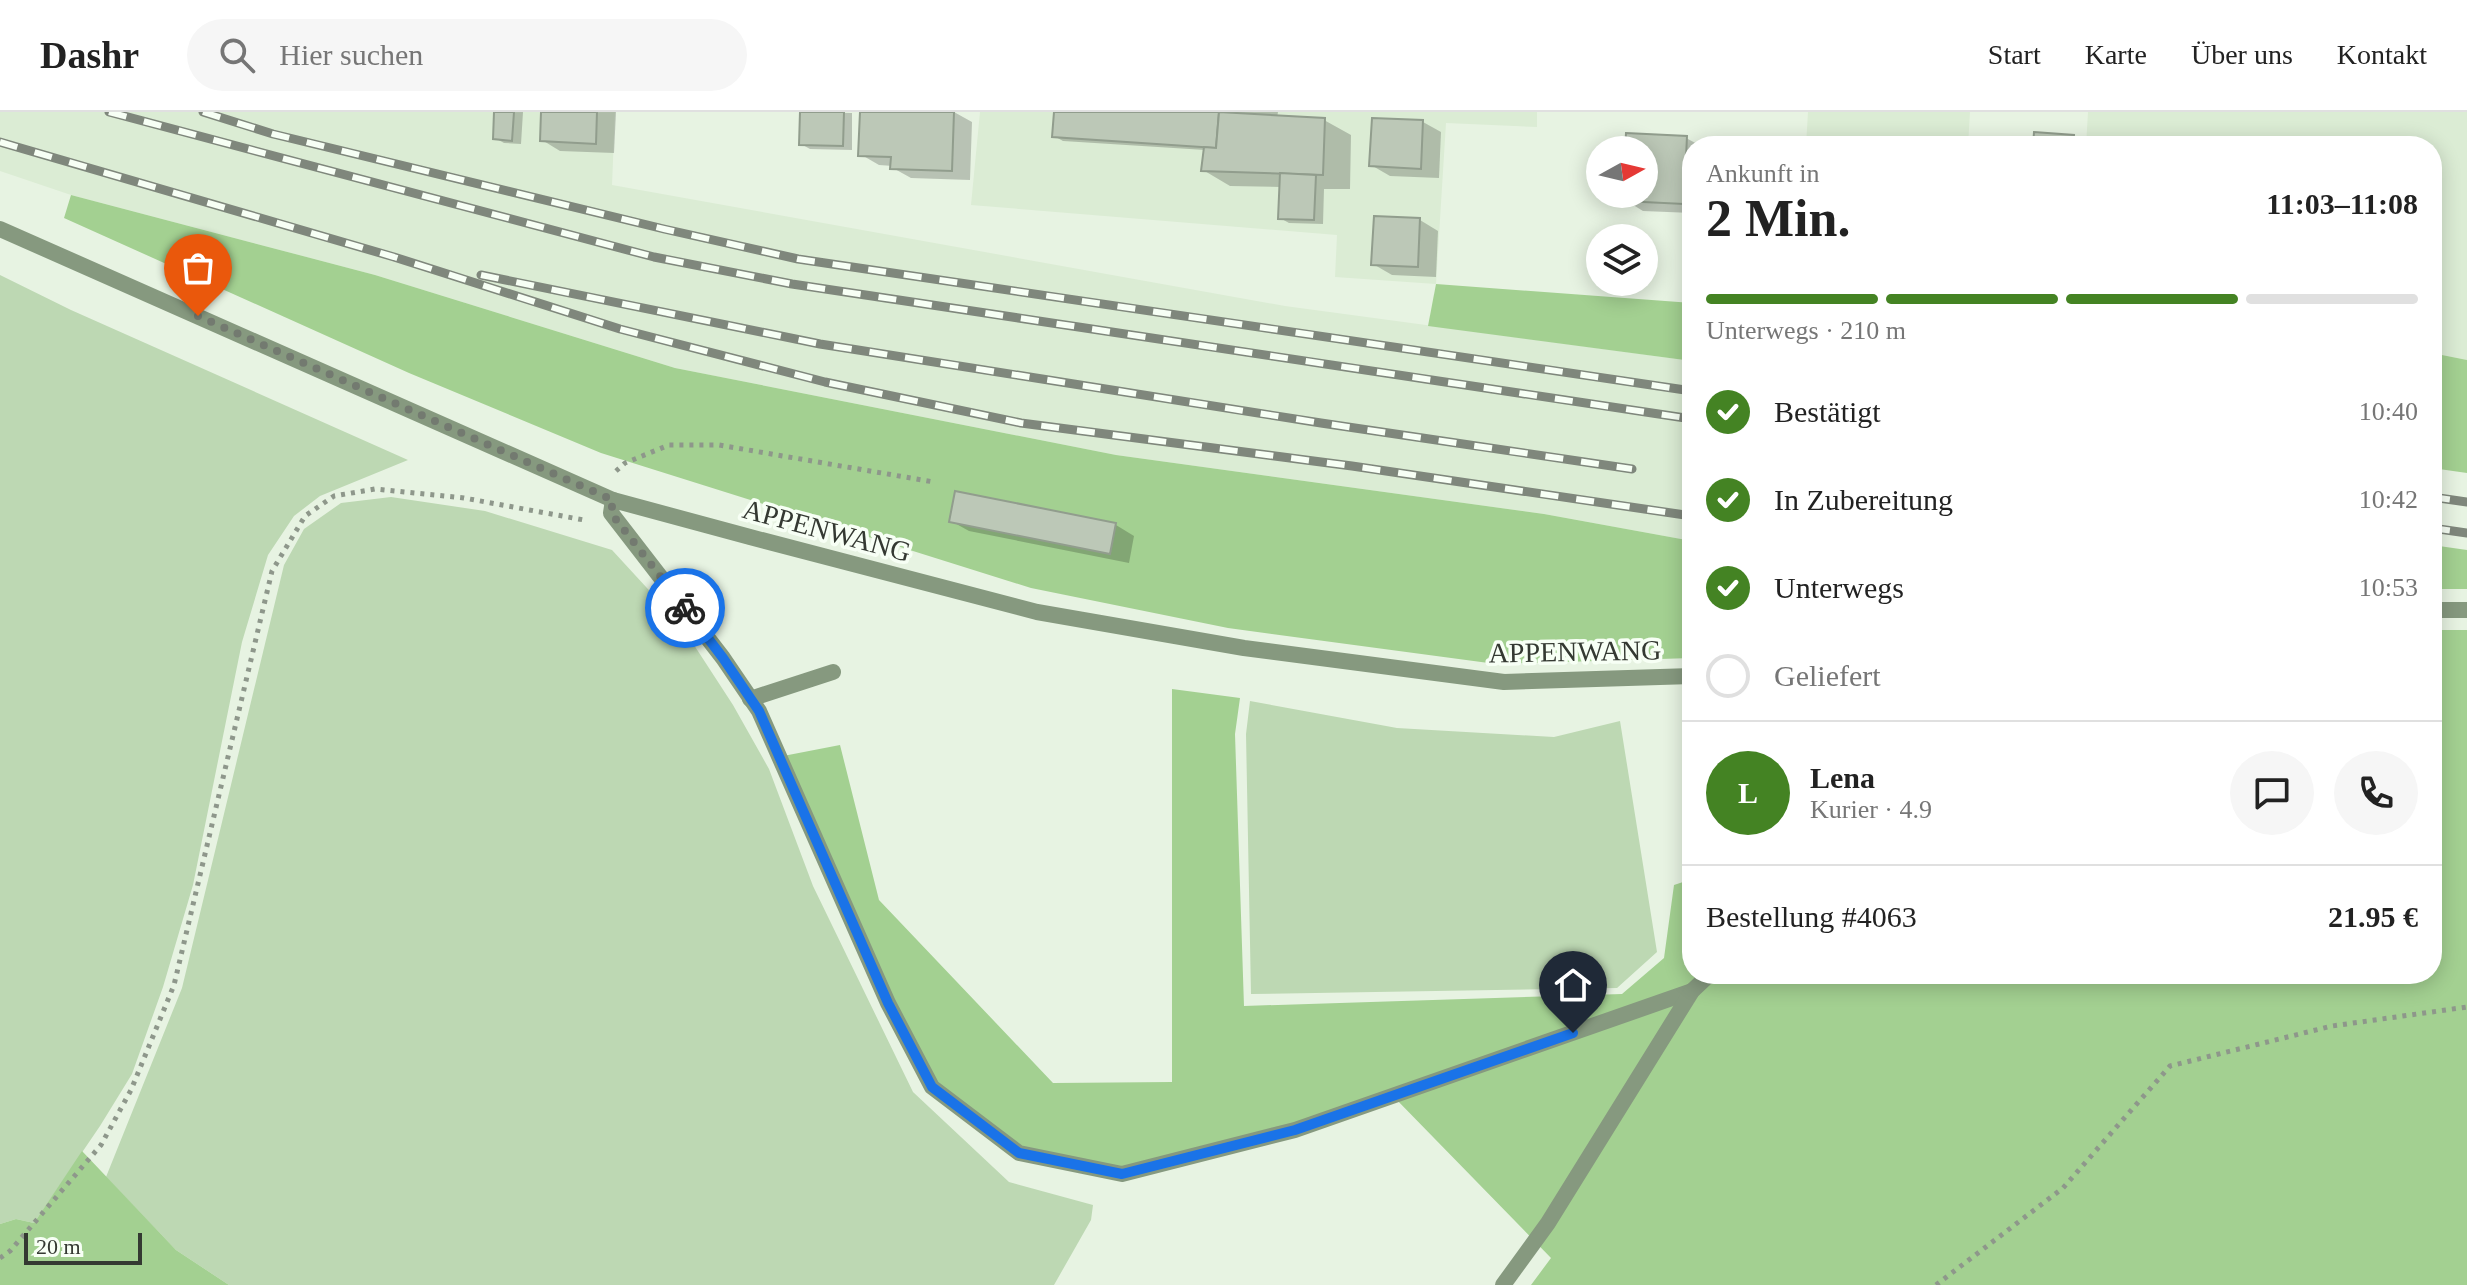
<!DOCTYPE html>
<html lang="de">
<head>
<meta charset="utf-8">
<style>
	:root { --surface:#fff; --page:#f6f6f6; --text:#222; --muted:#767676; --line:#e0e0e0; --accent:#448323 }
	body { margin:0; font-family:Georgia,serif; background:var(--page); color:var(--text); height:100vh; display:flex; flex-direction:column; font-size:30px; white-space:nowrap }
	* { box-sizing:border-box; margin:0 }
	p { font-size:26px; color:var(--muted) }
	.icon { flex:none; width:44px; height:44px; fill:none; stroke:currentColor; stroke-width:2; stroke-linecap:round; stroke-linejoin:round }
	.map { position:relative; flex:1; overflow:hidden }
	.panel { position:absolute; left:1682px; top:24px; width:760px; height:848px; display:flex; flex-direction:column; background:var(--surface); border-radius:32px; box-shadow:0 4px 20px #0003 }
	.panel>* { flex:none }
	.needle { width:52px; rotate:82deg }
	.tools { position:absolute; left:1586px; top:24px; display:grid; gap:16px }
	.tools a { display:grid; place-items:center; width:72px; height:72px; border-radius:50%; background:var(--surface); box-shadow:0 4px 20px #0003; font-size:40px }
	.scale { position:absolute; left:24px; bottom:20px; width:118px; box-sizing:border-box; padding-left:8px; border:4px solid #343932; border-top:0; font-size:22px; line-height:28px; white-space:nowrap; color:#343932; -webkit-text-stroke:6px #f7fff5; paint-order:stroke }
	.pin { position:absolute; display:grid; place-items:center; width:68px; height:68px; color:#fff; margin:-82px -34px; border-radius:50% 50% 50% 0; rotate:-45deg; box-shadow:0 0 8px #0007 }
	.pin .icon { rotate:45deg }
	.courier { position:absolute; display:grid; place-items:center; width:80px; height:80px; margin:-40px; border:6px solid #1a73e8; border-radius:50%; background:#fff; color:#222; box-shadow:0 2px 10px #0007 }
	.head em { font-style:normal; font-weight:700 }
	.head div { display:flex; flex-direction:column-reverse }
	.head { display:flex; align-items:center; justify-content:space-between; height:136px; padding:0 24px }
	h1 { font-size:52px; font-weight:700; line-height:60px }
	.bar { display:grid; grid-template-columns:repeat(4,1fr); gap:12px 8px; align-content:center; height:96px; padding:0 24px }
	.bar i { height:10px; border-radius:6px; background:var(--line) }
	.bar .selected { background:var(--accent) }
	.bar p { grid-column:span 4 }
	.line { display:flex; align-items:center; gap:20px; padding:0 24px; border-top:2px solid var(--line) }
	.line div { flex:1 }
	.round { display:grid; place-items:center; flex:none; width:84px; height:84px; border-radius:42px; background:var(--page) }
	ol { padding:0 24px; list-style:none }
	li { display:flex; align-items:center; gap:24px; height:88px }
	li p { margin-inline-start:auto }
	li .icon { padding:8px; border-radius:50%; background:var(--accent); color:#fff; stroke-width:4 }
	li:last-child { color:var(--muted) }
	li i { width:44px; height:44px; border:4px solid var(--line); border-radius:50% }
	header { display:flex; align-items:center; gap:48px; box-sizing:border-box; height:112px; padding:0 40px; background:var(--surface); border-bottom:2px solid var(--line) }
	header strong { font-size:38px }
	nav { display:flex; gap:44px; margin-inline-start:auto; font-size:28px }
	.search { width:560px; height:72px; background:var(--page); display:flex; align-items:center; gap:20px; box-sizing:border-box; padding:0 28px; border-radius:44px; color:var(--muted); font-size:30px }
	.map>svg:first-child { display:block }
	.built { fill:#dbecd4 }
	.green { fill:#bdd8b3 }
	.forest { fill:#a3d091 }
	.shadow { fill:#0003 }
	.building { fill:#bcc8b7; stroke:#919d8d; stroke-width:2 }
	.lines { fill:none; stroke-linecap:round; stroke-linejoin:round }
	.path { stroke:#8e978b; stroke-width:5; stroke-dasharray:4 6; stroke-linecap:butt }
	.service { stroke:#86997f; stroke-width:16 }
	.minor { stroke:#86997f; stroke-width:16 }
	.tertiary { stroke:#86997f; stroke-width:16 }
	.rail-casing { stroke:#7f877c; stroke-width:9 }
	.rail { stroke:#f7fff5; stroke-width:6; stroke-dasharray:18; stroke-linecap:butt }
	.done { stroke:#737a70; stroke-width:8; stroke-dasharray:0 14.4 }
	.route { stroke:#1a73e8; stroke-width:10 }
	.labels { text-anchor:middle; stroke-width:7; stroke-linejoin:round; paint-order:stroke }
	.street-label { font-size:28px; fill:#343932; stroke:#f7fff5 }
</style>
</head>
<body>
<header>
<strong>Dashr</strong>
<div class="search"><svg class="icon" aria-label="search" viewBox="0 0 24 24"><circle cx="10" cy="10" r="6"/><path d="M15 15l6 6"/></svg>Hier suchen</div>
<nav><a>Start</a><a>Karte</a><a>Über uns</a><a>Kontakt</a></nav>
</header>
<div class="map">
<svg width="2467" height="1173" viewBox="0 0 2467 1173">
	<rect width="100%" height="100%" fill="#e7f3e2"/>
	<g class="built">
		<path d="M0 0H615L612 73 1285 194 1692 249V429L1544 402 1116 343 675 256 375 163 71 83 0 59Z"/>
		<path d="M980 0H1537V15L1446 11 1436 172 1335 165 1337 123 971 93Z"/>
		<path d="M1808 0H1970L1968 34H1806Z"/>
		<path d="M2088 0H2467V248L2432 241V34H2086Z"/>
	</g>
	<g class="green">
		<path d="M0 163 71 198 408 348 320 384 294 404 268 443 242 530 193 773 163 875 132 962 100 1014 34 1111 16 1107 0 1112Z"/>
		<path d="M391 385 485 399 612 438 681 513 733 593 769 657 813 774 913 980 1009 1070 1093 1093 1091 1108 1054 1173H229L176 1138 106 1065 182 876 284 453 304 417 341 391Z"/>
		<path d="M1250 589 1397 616 1554 625 1620 609 1657 840 1617 876 1251 882 1246 622Z"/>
	</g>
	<g class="forest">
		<path d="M71 83 375 163 675 256 1116 343 1544 402 1692 429V546L1496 552 1228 516 1031 476 601 341 409 261 64 106Z"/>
		<path d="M1436 172 1692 191V249L1428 214Z"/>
		<path d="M2432 241 2467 248V361L2432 356Z"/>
		<path d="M2432 433 2467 438V477H2432Z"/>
		<path d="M2432 518H2467V1173H1531L1551 1146 1393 984 1122 1062 1019 1041 932 975 778 645 840 633 879 788 1053 971 1172 970V577L1240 586 1235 622 1244 894 1622 882 1664 846 1674 773 1692 767V862H2432Z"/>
		<path d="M82 1039 176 1138 229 1173H0V1112L16 1107 34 1111Z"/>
	</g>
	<g class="shadow">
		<path d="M496 0H523L521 32 504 31 495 26Z"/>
		<path d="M543 0H616L614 41 560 39 542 28Z"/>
		<path d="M802 0 852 1V38L810 37 801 32Z"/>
		<path d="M862 0H954L972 10 970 68 911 66 893 56V54L879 53 860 42Z"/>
		<path d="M1056 0H1278L1277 6 1324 8 1351 23 1350 77H1324L1323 112 1289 111 1280 106 1281 75 1230 74 1203 58 1205 38 1063 29 1054 24Z"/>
		<path d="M1423 10 1441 20 1439 66 1390 64 1371 53Z"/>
		<path d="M2073 25 2090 34H2035Z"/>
		<path d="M1686 26 1701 34H1692V101L1643 99 1625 88V82H1644V38H1627Z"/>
		<path d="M1420 108 1438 119 1436 165 1392 163 1373 152Z"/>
		<path d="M957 381 1116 413 1134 424 1129 451 969 419 951 409Z"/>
	</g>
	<g class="building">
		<path d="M494 0H514L512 29 493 27Z"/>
		<path d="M541 0H597L596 32 540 29Z"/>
		<path d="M800 0H844L843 34 799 33Z"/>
		<path d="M860 0H954L952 59 890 57 891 45 858 44Z"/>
		<path d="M1054 0H1219L1216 36 1052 25Z"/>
		<path d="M1219 0 1325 6 1323 63 1201 59 1204 35 1216 36Z"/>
		<path d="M1372 6 1423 8 1421 57 1369 54Z"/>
		<path d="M2034 20 2074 23 2073 34H2033Z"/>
		<path d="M1626 21 1687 24 1684 92 1623 89V82H1644V38H1625Z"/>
		<path d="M1280 61 1316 63 1314 108 1278 107Z"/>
		<path d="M1374 104 1420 106 1418 155 1371 153Z"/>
		<path d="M955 379 1116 411 1110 442 949 410Z"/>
	</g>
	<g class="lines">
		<g class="path">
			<path d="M616 359 625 351 669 333H719L934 370"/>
			<path d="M0 1146 10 1139 101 1033 131 978 174 873 272 459 305 404 334 384 375 377 464 386 584 408"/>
			<path d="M1936 1173 2063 1076 2170 954 2332 914 2467 895"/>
		</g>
		<g class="service">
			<path d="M613 388 611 401 723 546 759 599 888 891 932 975 1019 1041 1122 1062 1295 1018 1692 879"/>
			<path d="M750 587 833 560"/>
		</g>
		<path class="minor" d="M1503 1173 1548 1111 1692 879 1710 862"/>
		<g class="tertiary">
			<path d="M0 117 613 388 750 425 1037 500 1244 536 1504 570 1692 564"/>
			<path d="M2432 498H2467"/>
		</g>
		<defs>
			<g id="rail">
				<path d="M109 0 654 145 792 172 1692 307"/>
				<path d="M203 0 273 22 664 117 798 147 1692 279"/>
				<path d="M0 30 394 145 620 217 825 270 1021 311 1352 354 1692 404"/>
				<path d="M481 163 820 232 1321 311 1632 357"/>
				<path d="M2432 385 2467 390"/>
				<path d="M2432 416 2467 421"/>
			</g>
		</defs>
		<use href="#rail" class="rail-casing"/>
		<use href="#rail" class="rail"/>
	</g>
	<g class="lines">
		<path class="done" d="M198 204 613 388 611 401 685 496"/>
		<path class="route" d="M685 496 723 546 759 599 888 891 932 975 1019 1041 1122 1062 1295 1018 1573 921"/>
	</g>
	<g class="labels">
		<g class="street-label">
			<text transform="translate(827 418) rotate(15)" y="10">APPENWANG</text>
			<text transform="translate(1575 539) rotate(-1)" y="10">APPENWANG</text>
		</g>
	</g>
</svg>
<div class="tools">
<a><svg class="needle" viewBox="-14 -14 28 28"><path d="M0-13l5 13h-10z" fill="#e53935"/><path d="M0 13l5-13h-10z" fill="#767676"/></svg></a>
<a><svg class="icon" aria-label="layers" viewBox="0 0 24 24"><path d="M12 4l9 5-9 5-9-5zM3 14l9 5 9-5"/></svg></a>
</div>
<div class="scale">20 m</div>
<div class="pin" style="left:198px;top:204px;background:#ea580c"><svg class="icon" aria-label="bag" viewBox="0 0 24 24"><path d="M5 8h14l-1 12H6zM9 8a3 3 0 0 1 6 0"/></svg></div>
<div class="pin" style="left:1573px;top:921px;background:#1f2937"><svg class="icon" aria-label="home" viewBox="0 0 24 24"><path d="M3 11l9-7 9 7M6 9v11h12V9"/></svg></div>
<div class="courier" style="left:685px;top:496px"><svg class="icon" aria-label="bike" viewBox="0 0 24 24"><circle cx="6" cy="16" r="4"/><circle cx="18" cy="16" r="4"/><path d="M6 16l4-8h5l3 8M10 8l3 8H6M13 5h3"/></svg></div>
<section class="panel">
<div class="head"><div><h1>2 Min.</h1><p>Ankunft in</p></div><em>11:03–11:08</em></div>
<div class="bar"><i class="selected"></i><i class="selected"></i><i class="selected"></i><i></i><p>Unterwegs · 210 m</p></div>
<ol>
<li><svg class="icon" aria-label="check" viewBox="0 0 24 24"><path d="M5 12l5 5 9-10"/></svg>Bestätigt<p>10:40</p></li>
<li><svg class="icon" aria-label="check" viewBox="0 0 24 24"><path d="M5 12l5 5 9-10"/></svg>In Zubereitung<p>10:42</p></li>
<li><svg class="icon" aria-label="check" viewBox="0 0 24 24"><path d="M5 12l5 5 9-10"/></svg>Unterwegs<p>10:53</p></li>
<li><i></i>Geliefert</li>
</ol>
<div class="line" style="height:144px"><b class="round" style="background:var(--accent);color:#fff">L</b><div><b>Lena</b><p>Kurier · 4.9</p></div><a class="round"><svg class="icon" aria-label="chat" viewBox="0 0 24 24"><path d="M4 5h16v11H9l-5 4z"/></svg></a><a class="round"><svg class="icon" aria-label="phone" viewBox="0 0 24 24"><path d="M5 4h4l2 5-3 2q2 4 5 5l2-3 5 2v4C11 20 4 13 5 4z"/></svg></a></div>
<div class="line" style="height:104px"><div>Bestellung #4063</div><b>21.95 €</b></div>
</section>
</div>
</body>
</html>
